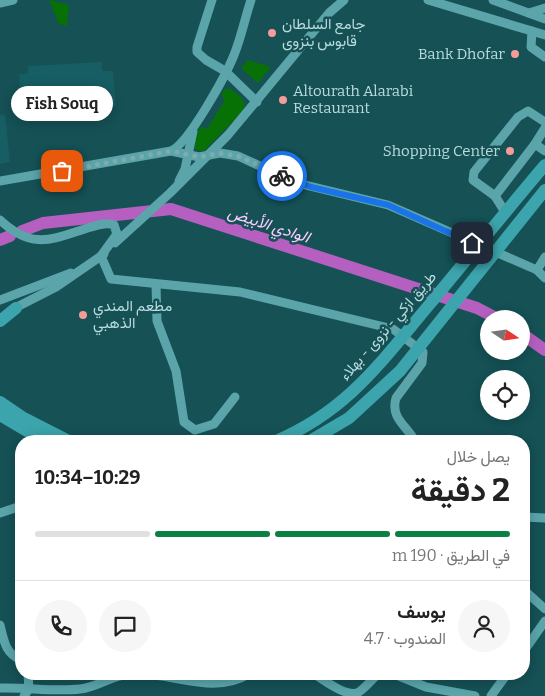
<!DOCTYPE html>
<html lang="ar">
<head>
<meta charset="utf-8">
<style>
	:root { --surface:#fff; --page:#f6f6f6; --text:#222; --muted:#767676; --line:#e0e0e0; --accent:#0b8043 }
	body { margin:0; font-family:Bitter,Vazirmatn,serif; background:var(--page); color:var(--text); direction:rtl; height:100vh; display:flex; flex-direction:column; font-size:19px; white-space:nowrap }
	* { box-sizing:border-box; margin:0 }
	p { font-size:16px; color:var(--muted) }
	.icon { flex:none; width:28px; height:28px; fill:none; stroke:currentColor; stroke-width:2; stroke-linecap:round; stroke-linejoin:round }
	.map { position:relative; flex:1; overflow:hidden; direction:ltr }
	.drawer { position:absolute; left:15px; top:435px; width:515px; height:245px; display:flex; flex-direction:column; background:var(--surface); border-radius:20px; box-shadow:0 2px 12px #0003; direction:rtl }
	.drawer>* { flex:none }
	.needle { width:32px; rotate:103deg }
	.tools { position:absolute; left:480px; top:310px; display:grid; gap:10px }
	.tools a { display:grid; place-items:center; width:50px; height:50px; border-radius:50%; background:var(--surface); box-shadow:0 2px 12px #0003; font-size:25px }
	.pin { position:absolute; display:grid; place-items:center; width:42px; height:42px; color:#fff; margin:-21px; border-radius:10px; box-shadow:0 2px 8px #0006 }
	.courier { position:absolute; display:grid; place-items:center; width:50px; height:50px; margin:-25px; border:4px solid #1a73e8; border-radius:50%; background:#fff; color:#222; box-shadow:0 1px 6px #0007 }
	.bubble { position:absolute; height:35px; border-radius:18px; background:var(--surface); box-shadow:0 2px 12px #0003; font-size:16px; font-weight:700; line-height:35px; text-align:center; direction:rtl }
	.head em { font-style:normal; font-weight:700 }
	.head div { display:flex; flex-direction:column-reverse }
	.head { display:flex; align-items:center; justify-content:space-between; height:85px; padding:0 20px }
	h1 { font-size:32px; font-weight:700; line-height:38px }
	.bar { display:grid; grid-template-columns:repeat(4,1fr); gap:8px 5px; align-content:center; height:60px; padding:0 20px }
	.bar i { height:6px; border-radius:4px; background:var(--line) }
	.bar .on { background:var(--accent) }
	.bar p { grid-column:span 4 }
	.line { display:flex; align-items:center; gap:12px; padding:0 20px; border-top:1px solid var(--line) }
	.line div { flex:1 }
	.round { display:grid; place-items:center; flex:none; width:52px; height:52px; border-radius:26px; background:var(--page) }
	.map>svg:first-child { display:block }
	.built { fill:#165e63 }
	.green { fill:#077105 }
	.lines { fill:none; stroke-linecap:round; stroke-linejoin:round }
	.river { stroke:#b560c1; stroke-width:12 }
	.minor { stroke:#5aa4aa; stroke-width:9 }
	.major { stroke:#3ca4ac; stroke-width:12 }
	.done { stroke:#7fabae; stroke-width:5; stroke-dasharray:0 9 }
	.route { stroke:#1a73e8; stroke-width:6 }
	.poi-dot { fill:#f59b98; stroke:#155155; stroke-width:2 }
	.labels { text-anchor:middle; stroke-width:5; stroke-linejoin:round; paint-order:stroke }
	.poi-label { font-size:15px; fill:#b8dbde; stroke:#155155; text-anchor:start }
	.street-label { font-size:15px; fill:#b8dbde; stroke:#155155 }
	.water-label { font-size:16px; font-style:italic; fill:#f8cefe; stroke:#155155 }
</style>
</head>
<body>
<div class="map">
<svg width="545" height="696" viewBox="0 0 545 696">
	<rect width="100%" height="100%" fill="#155155"/>
	<g class="built">
		<path d="M102 62V71H113L116 106 21 111 19 74H27L28 66Z"/>
		<path d="M5 114 10 162 0 164V115Z"/>
	</g>
	<g class="green">
		<path d="M49 0 69 5 67 26 59 24Z"/>
		<path d="M248 60 271 67 258 83 241 68Z"/>
		<path d="M225 89H231L242 98 245 104 242 112 203 152 195 149 194 137 202 126 207 129 225 100 221 95Z"/>
	</g>
	<g class="lines">
		<g class="river">
			<path d="M22 231 43 223 171 209 477 308 498 319"/>
			<path d="M0 240 10 236"/>
			<path d="M521 333 545 350"/>
		</g>
		<g class="minor">
			<path d="M212 0 197 47V52L206 60 225 71 257 102"/>
			<path d="M428 0 545 35"/>
			<path d="M493 0 545 19"/>
			<path d="M0 3 13 0"/>
			<path d="M529 13 545 8"/>
			<path d="M532 31 531 47 545 57"/>
			<path d="M535 144 545 128"/>
			<path d="M171 151C189 143 226 75 234 55 241 38 245 18 251 0"/>
			<path d="M0 181 171 151 199 157 220 153 238 156 297 183 388 205 537 270"/>
			<path d="M179 181 185 169 193 131"/>
			<path d="M495 196 473 180 474 172 518 117 528 111 545 122"/>
			<path d="M505 212 495 196 535 144 545 151"/>
			<path d="M0 220C33 251 52 239 91 227 98 225 107 222 114 225L117 234 101 256 111 279 240 292 393 329 423 352 422 363 396 398C390 418 407 426 415 441"/>
			<path d="M115 243 170 193 228 135 329 13 344 0"/>
			<path d="M545 257 537 270 545 278"/>
			<path d="M156 284 157 321 176 371 184 422 195 430 214 424 235 397"/>
			<path d="M0 300 71 273"/>
			<path d="M13 309 56 287 104 254"/>
			<path d="M0 513 21 506"/>
			<path d="M524 517 545 518"/>
			<path d="M524 590 545 609"/>
			<path d="M0 625C4 641 5 653 21 660"/>
			<path d="M524 651 545 621"/>
			<path d="M314 674C324 680 344 696 357 693 364 690 372 679 378 674"/>
			<path d="M394 674 426 687 475 696"/>
			<path d="M0 688C27 687 53 692 80 689 98 687 112 675 130 674 171 671 212 696 249 674"/>
			<path d="M24 696 29 689 28 674"/>
			<path d="M491 696 507 674"/>
		</g>
		<g class="major">
			<path d="M0 321 16 308"/>
			<path d="M0 402 22 417 69 441"/>
			<path d="M0 415 44 441"/>
			<path d="M276 441C347 411 381 362 429 305 468 258 506 211 545 165"/>
			<path d="M310 441 349 418 400 371 545 190"/>
		</g>
	</g>
	<g class="lines">
		<path class="done" d="M62 171 171 151 199 157 220 153 238 156 282 176"/>
		<path class="route" d="M282 176 311 187 388 205 472 243"/>
	</g>
	<g class="poi-dot">
		<circle cx="272" cy="33" r="5"/>
		<circle cx="515" cy="54" r="5"/>
		<circle cx="283" cy="100" r="5"/>
		<circle cx="510" cy="151" r="5"/>
		<circle cx="83" cy="315" r="5"/>
	</g>
	<g class="labels">
		<g class="poi-label">
			<text x="282" y="29">جامع السلطان<tspan x="282" dy="17">قابوس بنزوى</tspan></text>
			<text x="505" y="59" text-anchor="end">Bank Dhofar</text>
			<text x="293" y="96">Altourath Alarabi<tspan x="293" dy="17">Restaurant</tspan></text>
			<text x="500" y="156" text-anchor="end">Shopping Center</text>
			<text x="93" y="311">مطعم المندي<tspan x="93" dy="17">الذهبي</tspan></text>
		</g>
		<g class="street-label">
			<text transform="translate(388 326) rotate(-49)" y="5">طريق ازكي - نزوى - بهلاء</text>
		</g>
		<g class="water-label">
			<text transform="translate(269 224) rotate(18)" y="6">الوادي الأبيض</text>
		</g>
	</g>
</svg>
<div class="tools">
<a><svg class="needle" viewBox="-14 -14 28 28"><path d="M0-13l5 13h-10z" fill="#e53935"/><path d="M0 13l5-13h-10z" fill="#767676"/></svg></a>
<a><svg class="icon" aria-label="locate" viewBox="0 0 24 24"><circle cx="12" cy="12" r="6"/><path d="M12 2v4M12 18v4M2 12h4M18 12h4"/></svg></a>
</div>
<div class="pin" style="left:62px;top:171px;background:#ea580c"><svg class="icon" aria-label="bag" viewBox="0 0 24 24"><path d="M5 8h14l-1 12H6zM9 8a3 3 0 0 1 6 0"/></svg></div>
<div class="pin" style="left:472px;top:243px;background:#1f2937"><svg class="icon" aria-label="home" viewBox="0 0 24 24"><path d="M3 11l9-7 9 7M6 9v11h12V9"/></svg></div>
<div class="courier" style="left:282px;top:176px"><svg class="icon" aria-label="bike" viewBox="0 0 24 24"><circle cx="6" cy="16" r="4"/><circle cx="18" cy="16" r="4"/><path d="M6 16l4-8h5l3 8M10 8l3 8H6M13 5h3"/></svg></div>
<div class="bubble" style="left:11px;top:86px;width:102px">Fish Souq</div>
<section class="drawer">
<div class="head"><div><h1>2 دقيقة</h1><p>يصل خلال</p></div><em>10:29–10:34</em></div>
<div class="bar"><i class="on"></i><i class="on"></i><i class="on"></i><i></i><p>في الطريق · 190 m</p></div>
<div class="line" style="height:90px"><a class="round"><svg class="icon" aria-label="person" viewBox="0 0 24 24"><circle cx="12" cy="8" r="4"/><path d="M4 21q1-7 8-7t8 7"/></svg></a><div><b>يوسف</b><p>المندوب · 4.7</p></div><a class="round"><svg class="icon" aria-label="chat" viewBox="0 0 24 24"><path d="M4 5h16v11H9l-5 4z"/></svg></a><a class="round"><svg class="icon" aria-label="phone" viewBox="0 0 24 24"><path d="M5 4h4l2 5-3 2q2 4 5 5l2-3 5 2v4C11 20 4 13 5 4z"/></svg></a></div>
</section>
</div>
</body>
</html>
